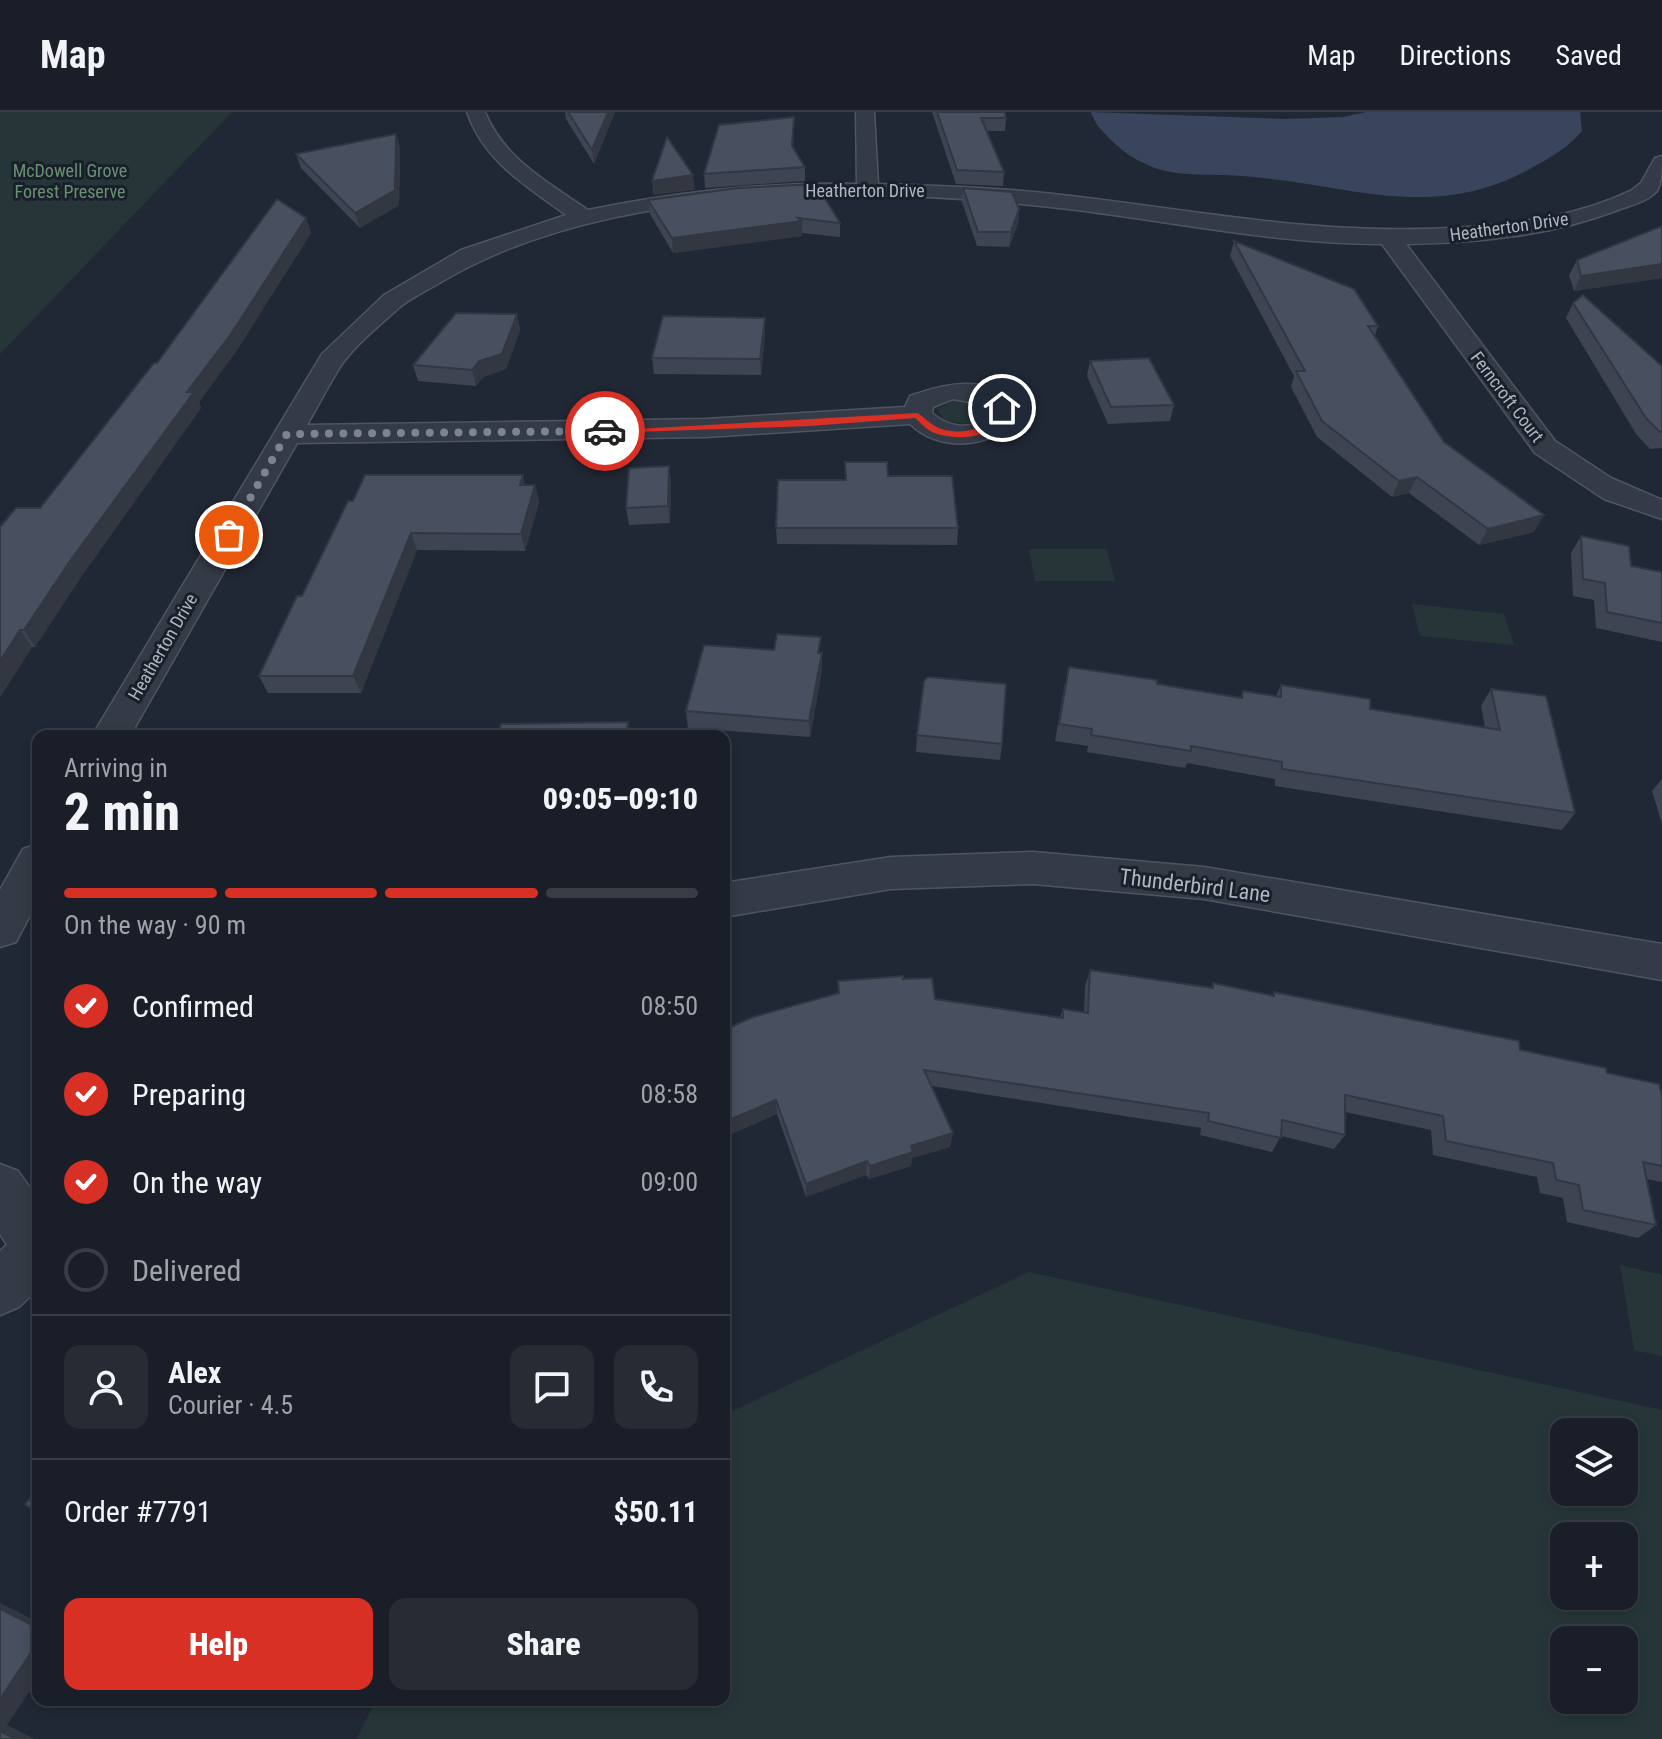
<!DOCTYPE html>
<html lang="en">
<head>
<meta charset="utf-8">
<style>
	:root { --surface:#191e28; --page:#262b34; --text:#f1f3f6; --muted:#9fa2a8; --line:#373c45; --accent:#d93025 }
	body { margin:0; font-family:"Roboto Condensed",sans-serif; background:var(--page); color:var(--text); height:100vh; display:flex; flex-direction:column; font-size:30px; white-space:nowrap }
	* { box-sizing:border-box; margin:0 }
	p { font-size:26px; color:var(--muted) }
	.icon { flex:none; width:44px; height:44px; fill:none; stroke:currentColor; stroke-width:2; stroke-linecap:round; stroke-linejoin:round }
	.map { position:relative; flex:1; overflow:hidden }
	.sheet { position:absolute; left:32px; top:618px; width:698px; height:976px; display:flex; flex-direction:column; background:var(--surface); border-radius:16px; box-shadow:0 4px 12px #0003,0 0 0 2px var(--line) }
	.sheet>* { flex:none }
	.tools { position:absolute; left:1550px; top:1306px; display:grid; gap:16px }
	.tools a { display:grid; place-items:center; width:88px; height:88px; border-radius:16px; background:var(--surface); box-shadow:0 4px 12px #0003,0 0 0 2px var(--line); font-size:40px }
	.pin { position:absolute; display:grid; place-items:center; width:68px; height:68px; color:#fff; margin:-34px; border:4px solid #fff; border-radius:50%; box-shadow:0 2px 8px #0007 }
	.courier { position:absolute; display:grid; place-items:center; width:80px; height:80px; margin:-40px; border:6px solid #d93025; border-radius:50%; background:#fff; color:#222; box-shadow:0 2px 10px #0007 }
	.head em { font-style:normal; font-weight:800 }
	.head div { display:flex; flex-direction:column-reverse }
	.head { display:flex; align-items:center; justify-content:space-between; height:136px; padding:0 32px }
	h1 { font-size:52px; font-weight:800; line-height:60px }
	.bar { display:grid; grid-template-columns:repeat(4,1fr); gap:12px 8px; align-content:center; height:96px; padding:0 32px }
	.bar i { height:10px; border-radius:6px; background:var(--line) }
	.bar .selected { background:var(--accent) }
	.bar p { grid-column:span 4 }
	.line { display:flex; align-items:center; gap:20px; padding:0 32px; border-top:2px solid var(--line) }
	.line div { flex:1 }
	.round { display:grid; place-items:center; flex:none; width:84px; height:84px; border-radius:16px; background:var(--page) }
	ol { padding:0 32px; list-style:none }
	li { display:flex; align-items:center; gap:24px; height:88px }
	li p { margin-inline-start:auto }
	li .icon { padding:8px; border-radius:50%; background:var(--accent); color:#fff; stroke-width:4 }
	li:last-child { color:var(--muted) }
	li i { width:44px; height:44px; border:4px solid var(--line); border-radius:50% }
	.button { display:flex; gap:16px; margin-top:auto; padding:16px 32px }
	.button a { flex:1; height:92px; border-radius:16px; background:var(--accent); color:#fff; font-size:32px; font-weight:800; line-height:92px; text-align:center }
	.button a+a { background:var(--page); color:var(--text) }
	header { display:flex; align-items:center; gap:48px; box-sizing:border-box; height:112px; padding:0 40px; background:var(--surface); border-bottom:2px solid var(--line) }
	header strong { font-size:38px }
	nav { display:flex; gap:44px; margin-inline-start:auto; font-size:28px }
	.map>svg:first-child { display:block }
	.green { fill:#263638; fill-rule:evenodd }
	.water { fill:#38455d }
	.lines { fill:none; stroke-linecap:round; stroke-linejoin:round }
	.minor-casing { stroke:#4f5560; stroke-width:3 }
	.minor { fill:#343a46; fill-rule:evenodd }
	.wall { fill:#3e4452 }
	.shaded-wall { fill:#323742 }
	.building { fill:#484f5f; stroke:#323742; stroke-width:2 }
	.route { fill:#d93025 }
	.done { stroke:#7d8491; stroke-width:8; stroke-dasharray:0 14.4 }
	.labels { text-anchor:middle; stroke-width:6; stroke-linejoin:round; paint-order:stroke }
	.far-park-label { font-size:18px; fill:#689174; stroke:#1a202a }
	.far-street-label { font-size:18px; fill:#afb5c2; stroke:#1a202a }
	.street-label { font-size:22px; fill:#afb5c2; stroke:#1a202a }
</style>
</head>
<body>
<header>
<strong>Map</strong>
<nav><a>Map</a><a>Directions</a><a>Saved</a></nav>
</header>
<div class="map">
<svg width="1662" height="1627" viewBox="0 0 1662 1627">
	<rect width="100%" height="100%" fill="#212835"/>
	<g class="green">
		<path d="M0 0H232L0 242Z"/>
		<path d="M953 289H969L984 299V303L969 312 945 309 937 297Z"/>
		<path d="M1029 437H1107L1115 469H1035Z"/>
		<path d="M1412 492 1504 502 1514 533 1420 524Z"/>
		<path d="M1620 1153 1662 1163V1244L1634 1238Z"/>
		<path d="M1029 1160 1662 1298V1627H357L376 1588H724V1303ZM1564 1320H1624V1380H1564ZM1624 1424V1484H1564V1424ZM1624 1528V1588H1564V1528Z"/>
	</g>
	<path class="water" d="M1091 0 1287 7 1343 5 1366 0H1580L1582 19C1568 36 1548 47 1528 58 1433 109 1353 74 1254 65 1197 59 1159 73 1112 29 1102 19 1095 13 1091 0Z"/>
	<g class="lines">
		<defs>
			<g id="minor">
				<path d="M467 0H485C504 47 549 71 588 98 676 80 767 70 857 72L856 0H874L878 72C945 74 1012 76 1079 85 1212 101 1331 125 1467 115 1524 111 1580 103 1632 78L1641 71 1655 46 1662 44C1662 56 1662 70 1657 79 1647 90 1631 93 1618 98 1550 124 1478 131 1406 132L1555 329 1611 366 1662 388V407L1604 387 1535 341 1382 132C1270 132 1162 107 1051 95 863 74 608 71 441 170 428 178 412 185 400 195 381 212 354 234 340 255 328 274 318 294 307 313L706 307 905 295 910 284C946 271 1000 258 1018 304 995 337 939 341 910 312L706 325 297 331 130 624H92L322 242 384 183 461 138 566 103C526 74 484 49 467 0ZM953 287 980 292 989 303C972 319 949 316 932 301L933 295Z"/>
				<path d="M38 732V788L16 830 0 835V778L23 737Z"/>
				<path d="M1033 740 1204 755 1662 832V868L1204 787 1033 772 891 777 724 805V771L891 745Z"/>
				<path d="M0 1052 18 1059 38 1087V1177L19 1195 0 1203V1139L7 1133 0 1122Z"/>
			</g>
		</defs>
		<use href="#minor" class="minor-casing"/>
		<use href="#minor" class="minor"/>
	</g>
	<g class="wall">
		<path d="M565 0H615L594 52 566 7Z"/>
		<path d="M932 0H1005L1006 6 1005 19H987L1004 60 1003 74 956 72Z"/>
		<path d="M794 5 793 36 805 55V69L705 76 704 62Z"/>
		<path d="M396 22 400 36 399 93 360 116 301 56 296 42Z"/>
		<path d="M963 76 1019 97 1018 112 1009 135 977 134 962 90Z"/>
		<path d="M648 88 840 111V125L802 121V124L673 141 650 102Z"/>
		<path d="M306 106 311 121 237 238 199 290 201 296 81 465 35 535H32L0 585V415L40 396 157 251Z"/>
		<path d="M1662 114V166L1574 179 1569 163 1577 148Z"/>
		<path d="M1234 129 1378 214 1375 223 1444 330 1534 420 1479 433 1409 381 1392 385 1317 325 1291 275 1294 264 1230 144Z"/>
		<path d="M1573 191 1662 254V336L1650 337 1636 322 1566 206Z"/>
		<path d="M517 202 520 218 506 257 483 265 476 274 418 269 413 253Z"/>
		<path d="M765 206V221L761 263 654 262 652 246Z"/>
		<path d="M1090 249 1174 293 1170 309 1108 312 1087 264Z"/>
		<path d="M845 350 888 364 958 416 957 433 777 432 776 416 845 368Z"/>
		<path d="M669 354 671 370 670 411 629 413 626 396Z"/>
		<path d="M525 373H535L539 390 525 439 417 438 361 581H268L259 564 302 484 348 389Z"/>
		<path d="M1581 424 1631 454 1662 460V530L1596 516 1594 488 1573 484 1571 441Z"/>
		<path d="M821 541 822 558 810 625 688 616 686 599Z"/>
		<path d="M1065 571 1157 572 1240 586 1243 579 1276 584 1281 573 1370 597 1485 615 1481 594 1491 577 1575 701 1562 718 1275 674V667L1187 651 1185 656 1087 640 1088 634 1055 629Z"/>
		<path d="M917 623 1002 632 1000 648 916 640Z"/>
		<path d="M1662 667V712L1652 679Z"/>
		<path d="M1090 858 1211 876 1213 871 1272 884 1274 880 1520 938 1607 961 1662 983V1070L1646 1067 1656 1113 1638 1126 1567 1110 1563 1086 1540 1081 1537 1065 1433 1043 1431 1018 1345 1000V1023L1334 1037 1281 1024 1272 1040 1200 1023 1201 1016 932 974 950 1035 912 1046 911 1054 869 1067 866 1063 806 1085 777 1002 724 1025V918L838 881V869L903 867 935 887 1060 905 1063 897 1084 900 1085 874Z"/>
	</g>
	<g class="shaded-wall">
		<path d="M608 0H615L594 52 592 38Z"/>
		<path d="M396 22 400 36 399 93 360 116 355 101Z"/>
		<path d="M693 63 695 78 653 83 652 69Z"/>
		<path d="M1019 97 1018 112 1009 135 1011 120Z"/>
		<path d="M306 106 311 121 237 238 199 290 201 296 81 465 35 535 24 518Z"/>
		<path d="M802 109V124L673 141 672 126Z"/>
		<path d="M1662 152V166L1574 179 1581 164Z"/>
		<path d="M517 202 520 218 506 257 483 265 476 274 472 258Z"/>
		<path d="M765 206V221L761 263 760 247Z"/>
		<path d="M669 354 671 370 670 411 668 394Z"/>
		<path d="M523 363 527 380 520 373Z"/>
		<path d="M1417 365 1409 381 1392 385 1399 369Z"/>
		<path d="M535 373 539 390 525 439 521 422Z"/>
		<path d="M1544 403 1534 420 1479 433 1488 417Z"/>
		<path d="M411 421 417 438 361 581 353 564Z"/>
		<path d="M20 518 32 535 0 585V549Z"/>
		<path d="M822 541V558L810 625 809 609Z"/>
		<path d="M628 610 631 624H626Z"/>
		<path d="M776 988 777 1002 724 1025V1010Z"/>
		<path d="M953 1021 950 1035 912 1046 911 1054 869 1067 870 1054 911 1034Z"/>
		<path d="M867 1049 866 1063 806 1085V1072Z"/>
		<path d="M0 1491 38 1510V1516L0 1497Z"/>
		<path d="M38 1530V1567L7 1613 35 1627H15L0 1619V1587Z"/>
	</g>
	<g class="building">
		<path d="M568 0H608L592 38Z"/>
		<path d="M937 0H1005L1006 6H981L1004 60 957 58Z"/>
		<path d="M794 5 792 34 805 55 704 62 719 13Z"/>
		<path d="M396 22 395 78 355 101 296 42Z"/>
		<path d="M667 25 693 63 652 69Z"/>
		<path d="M816 72 840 111 798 106 802 109 672 126 648 88 738 76Z"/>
		<path d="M963 76 1012 80 1019 97 1011 120H978Z"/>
		<path d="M277 87 306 106 231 222 187 280H194L70 449 24 518H20L0 549V415L16 396H40L154 251H157Z"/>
		<path d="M1662 114V152L1581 164 1577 148Z"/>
		<path d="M1234 129 1354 177 1378 214H1368L1444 330 1544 403 1488 417 1417 365 1399 369 1322 309 1296 259H1305Z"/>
		<path d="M1583 183 1662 254V320H1660L1646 306 1573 191Z"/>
		<path d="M456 201 517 202 502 242 479 249 472 258 413 253Z"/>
		<path d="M663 204 765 206 760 247 652 246Z"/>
		<path d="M1149 246 1174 293 1111 295 1090 249Z"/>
		<path d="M845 350H887L888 364H952L958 416H776L778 368H846Z"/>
		<path d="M669 354 668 394 626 396 629 356Z"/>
		<path d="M365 363H523L520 373H535L521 422 411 421 353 564H259L297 484H302L348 389H353Z"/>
		<path d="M1581 424 1629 434 1631 454 1662 460V511L1607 500 1605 471 1583 467Z"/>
		<path d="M777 522 821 525 818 541H822L809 609 686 599 704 533 774 538Z"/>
		<path d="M1069 555 1157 568V572L1242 586 1243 579 1281 585V573L1370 587V597L1500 618 1491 577 1546 584 1575 701 1282 657V650L1191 634V639L1091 623 1092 617 1059 612Z"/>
		<path d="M928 565 1006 572 1002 632 917 623 924 569Z"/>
		<path d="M628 610 626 624H498L501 612Z"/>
		<path d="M1090 858 1213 876V871L1274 884V880L1519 929 1520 938 1606 956 1607 961 1659 972 1662 983V1054L1643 1050 1656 1113 1583 1098 1579 1073 1556 1068 1553 1051 1446 1029 1443 1004 1345 983V1023L1282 1008 1281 1026 1208 1009 1209 1001 924 958 953 1021 911 1034 913 1040 870 1054 867 1049 806 1072 776 988 724 1010V918L753 905 839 881 838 869 903 864V867L932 866 935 887 1063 906V897L1088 901Z"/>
		<path d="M38 1378V1402L25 1392Z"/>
		<path d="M0 1497 38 1516V1530L0 1587Z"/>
		<path d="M0 1619 15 1627H0Z"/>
	</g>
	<path class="route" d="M999 295H1005L1008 304C994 327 953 330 930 319 925 316 920 310 915 306L810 314 605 321 601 319 917 301C923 304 927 309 933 313 952 325 977 318 996 310Z"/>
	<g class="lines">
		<path class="done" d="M229 423 287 322 605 319"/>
	</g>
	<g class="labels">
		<g class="far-park-label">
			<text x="70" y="65">McDowell Grove<tspan x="70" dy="21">Forest Preserve</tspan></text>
		</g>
		<g class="far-street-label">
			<text x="865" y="85">Heatherton Drive</text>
			<text transform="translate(1509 115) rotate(-8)" y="6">Heatherton Drive</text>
			<text transform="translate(1507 285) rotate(53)" y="6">Ferncroft Court</text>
			<text transform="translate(163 535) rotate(-60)" y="6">Heatherton Drive</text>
		</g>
		<g class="street-label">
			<text transform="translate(1195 773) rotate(7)" y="8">Thunderbird Lane</text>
		</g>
	</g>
</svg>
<div class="tools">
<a><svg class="icon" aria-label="layers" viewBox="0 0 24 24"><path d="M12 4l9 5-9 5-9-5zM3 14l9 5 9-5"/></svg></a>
<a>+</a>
<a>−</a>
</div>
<div class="pin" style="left:229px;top:423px;background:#ea580c"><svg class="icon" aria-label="bag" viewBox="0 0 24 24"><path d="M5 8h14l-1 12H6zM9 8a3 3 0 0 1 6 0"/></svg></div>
<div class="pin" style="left:1002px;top:296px;background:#1f2937"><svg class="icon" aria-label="home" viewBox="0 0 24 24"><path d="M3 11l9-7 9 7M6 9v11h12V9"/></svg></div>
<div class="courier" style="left:605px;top:319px"><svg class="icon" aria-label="car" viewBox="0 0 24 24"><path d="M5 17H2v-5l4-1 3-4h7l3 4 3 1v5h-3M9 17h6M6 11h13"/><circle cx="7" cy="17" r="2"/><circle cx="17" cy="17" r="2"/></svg></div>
<section class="sheet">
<div class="head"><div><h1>2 min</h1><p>Arriving in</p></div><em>09:05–09:10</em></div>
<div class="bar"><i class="selected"></i><i class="selected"></i><i class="selected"></i><i></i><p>On the way · 90 m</p></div>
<ol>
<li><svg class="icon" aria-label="check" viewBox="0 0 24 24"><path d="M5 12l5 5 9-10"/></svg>Confirmed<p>08:50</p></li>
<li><svg class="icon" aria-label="check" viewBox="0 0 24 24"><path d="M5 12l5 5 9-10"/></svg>Preparing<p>08:58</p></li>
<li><svg class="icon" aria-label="check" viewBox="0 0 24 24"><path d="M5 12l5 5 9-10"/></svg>On the way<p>09:00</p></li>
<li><i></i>Delivered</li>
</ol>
<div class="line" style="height:144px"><a class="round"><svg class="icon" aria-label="person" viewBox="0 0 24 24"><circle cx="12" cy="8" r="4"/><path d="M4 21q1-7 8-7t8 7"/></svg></a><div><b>Alex</b><p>Courier · 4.5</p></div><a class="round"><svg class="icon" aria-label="chat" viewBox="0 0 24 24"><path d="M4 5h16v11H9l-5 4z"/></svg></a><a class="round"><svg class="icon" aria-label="phone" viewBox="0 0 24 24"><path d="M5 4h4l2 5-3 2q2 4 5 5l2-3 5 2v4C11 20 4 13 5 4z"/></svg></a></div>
<div class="line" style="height:104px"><div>Order #7791</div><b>$50.11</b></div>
<div class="button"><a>Help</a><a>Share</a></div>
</section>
</div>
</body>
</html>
